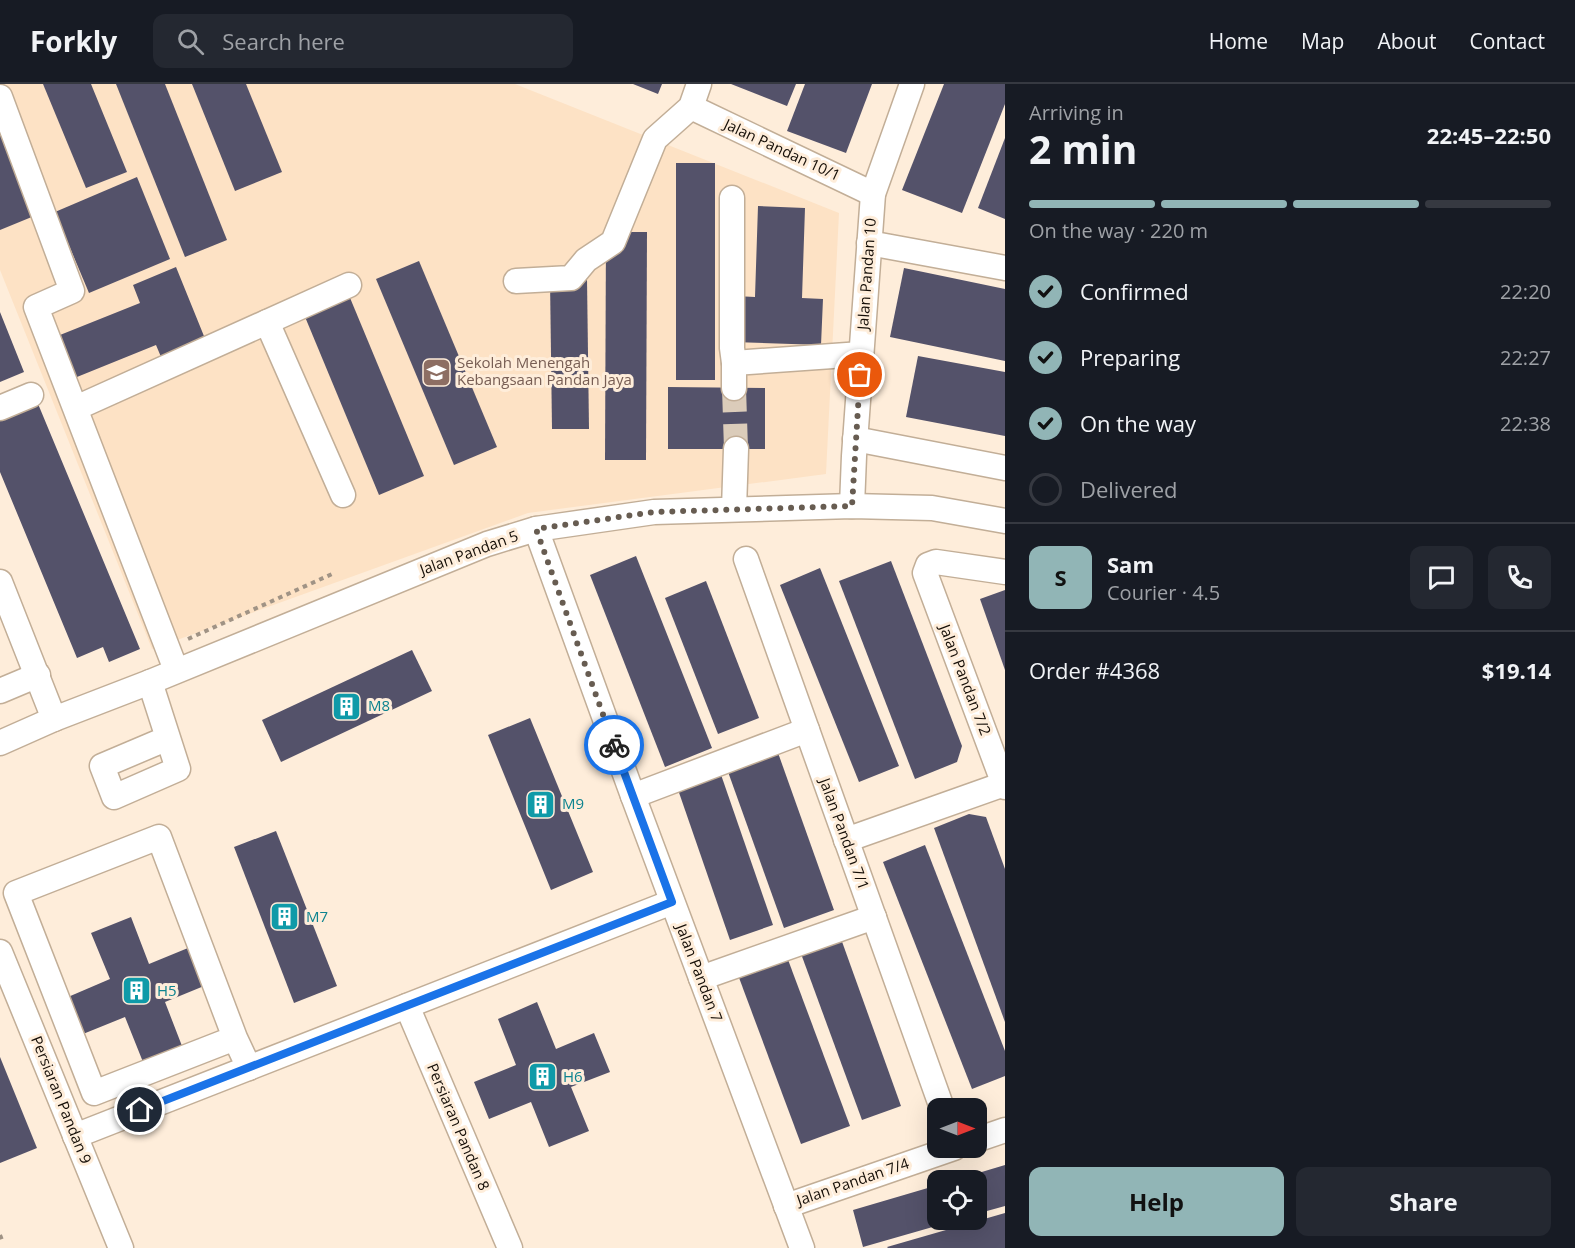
<!DOCTYPE html>
<html lang="en">
<head>
<meta charset="utf-8">
<style>
	:root { --surface:#171b24; --page:#242831; --text:#f1f3f6; --muted:#9ea1a6; --line:#363941; --accent:#91b5b6 }
	body { margin:0; font-family:"Open Sans",sans-serif; background:var(--page); color:var(--text); height:100vh; display:flex; flex-direction:column; font-size:22px; white-space:nowrap }
	* { box-sizing:border-box; margin:0 }
	p { font-size:20px; color:var(--muted) }
	.icon { flex:none; width:33px; height:33px; fill:none; stroke:currentColor; stroke-width:2; stroke-linecap:round; stroke-linejoin:round }
	.map { position:relative; flex:1; overflow:hidden }
	.details { display:flex; flex-direction:column; background:var(--surface); width:570px }
	.details>* { flex:none }
	.needle { width:39px; rotate:90deg }
	.buttons { position:absolute; left:927px; top:1014px; display:grid; gap:12px }
	.buttons a { display:grid; place-items:center; width:60px; height:60px; border-radius:12px; background:var(--surface); box-shadow:0 6px 24px #0002; font-size:30px }
	.pin { position:absolute; display:grid; place-items:center; width:51px; height:51px; color:#fff; margin:-26px; border:3px solid #fff; border-radius:50%; box-shadow:0 2px 6px #0007 }
	.courier { position:absolute; display:grid; place-items:center; width:60px; height:60px; margin:-30px; border:4px solid #1a73e8; border-radius:50%; background:#fff; color:#222; box-shadow:0 2px 8px #0007 }
	.overview em { font-style:normal; font-weight:700 }
	.overview div { display:flex; flex-direction:column-reverse }
	.overview { display:flex; align-items:center; justify-content:space-between; height:102px; padding:0 24px }
	h1 { font-size:39px; font-weight:700; line-height:45px }
	.bar { display:grid; grid-template-columns:repeat(4,1fr); gap:9px 6px; align-content:center; height:72px; padding:0 24px }
	.bar i { height:8px; border-radius:4px; background:var(--line) }
	.bar .current { background:var(--accent) }
	.bar p { grid-column:span 4 }
	.line { display:flex; align-items:center; gap:15px; padding:0 24px; border-top:2px solid var(--line) }
	.line div { flex:1 }
	.round { display:grid; place-items:center; flex:none; width:63px; height:63px; border-radius:12px; background:var(--page) }
	ol { padding:0 24px; list-style:none }
	li { display:flex; align-items:center; gap:18px; height:66px }
	li p { margin-inline-start:auto }
	li .icon { padding:6px; border-radius:50%; background:var(--accent); color:#111; stroke-width:4 }
	li:last-child { color:var(--muted) }
	li i { width:33px; height:33px; border:3px solid var(--line); border-radius:50% }
	.primary-button { display:flex; gap:12px; margin-top:auto; padding:12px 24px }
	.primary-button a { flex:1; height:69px; border-radius:12px; background:var(--accent); color:#111; font-size:24px; font-weight:700; line-height:69px; text-align:center }
	.primary-button a+a { background:var(--page); color:var(--text) }
	header { display:flex; align-items:center; gap:36px; box-sizing:border-box; height:84px; padding:0 30px; background:var(--surface); border-bottom:2px solid var(--line) }
	header strong { font-size:28px }
	nav { display:flex; gap:33px; margin-inline-start:auto; font-size:21px }
	.search { width:420px; height:54px; background:var(--page); display:flex; align-items:center; gap:15px; box-sizing:border-box; padding:0 21px; border-radius:12px; color:var(--muted); font-size:22px }
	main { display:flex; flex:1; min-height:0 }
	.map>svg:first-child { display:block }
	.built { fill:#fde2c5 }
	.building { fill:#54526a }
	.lines { fill:none; stroke-linecap:round; stroke-linejoin:round }
	.minor-tunnel { stroke:#dbccba; stroke-width:24; stroke-dasharray:24 12; stroke-linecap:butt }
	.minor-casing { stroke:#c2ae97; stroke-width:27 }
	.path { stroke:#a09385; stroke-width:4; stroke-dasharray:4.5 4.5; stroke-linecap:butt }
	.minor { stroke:#fff; stroke-width:24 }
	.done { stroke:#675c51; stroke-width:6; stroke-dasharray:0 10.8 }
	.route { stroke:#1a73e8; stroke-width:8 }
	.labels { text-anchor:middle; stroke-width:6; stroke-linejoin:round; paint-order:stroke }
	.street-label { font-size:15px; fill:#150e07; stroke:#feedda }
	.education-label { font-size:15px; fill:#785e54; stroke:#feedda; text-anchor:start }
	.culture-label { font-size:15px; fill:#0d838f; stroke:#feedda; text-anchor:start }
</style>
</head>
<body>
<header>
<strong>Forkly</strong>
<div class="search"><svg class="icon" aria-label="search" viewBox="0 0 24 24"><circle cx="10" cy="10" r="6"/><path d="M15 15l6 6"/></svg>Search here</div>
<nav><a>Home</a><a>Map</a><a>About</a><a>Contact</a></nav>
</header>
<main>
<div class="map">
<svg width="1005" height="1164" viewBox="0 0 1005 1164">
	<rect width="100%" height="100%" fill="#feedda"/>
	<path class="built" d="M0 0H515L839 129 826 390 528 429 152 565 0 186Z"/>
	<g class="building">
		<path d="M43 0H91L127 88 86 104Z"/>
		<path d="M116 0H165L227 156 185 173Z"/>
		<path d="M192 0H246L282 88 235 107Z"/>
		<path d="M633 0H662L658 10Z"/>
		<path d="M731 0H796L787 22Z"/>
		<path d="M805 0H872L846 69 787 47Z"/>
		<path d="M944 0H1005V20L962 129 902 106Z"/>
		<path d="M0 35 39 130 0 146Z"/>
		<path d="M1005 54V135L978 124Z"/>
		<rect x="676" y="79" width="39" height="217"/>
		<path d="M137 93 170 175 89 209 55 128Z"/>
		<path d="M758 122 805 124 802 214 823 215 821 261 733 258 735 212 755 213Z"/>
		<path d="M606 148H647L646 376H605Z"/>
		<path d="M419 177 497 363 454 381 376 195Z"/>
		<path d="M176 183 208 262 164 280 156 261 72 295 55 253 140 219 133 201Z"/>
		<path d="M904 184 1005 205V277L890 253Z"/>
		<path d="M587 195 589 345H552L550 196Z"/>
		<path d="M348 209 424 392 379 411 303 228Z"/>
		<path d="M0 228 24 288 0 298Z"/>
		<path d="M918 272 1005 288V352L906 333Z"/>
		<path d="M668 303 765 304V365H668Z"/>
		<path d="M36 315 140 565 109 578 103 563 77 574 0 388V330Z"/>
		<path d="M636 472 712 664 665 683 590 491Z"/>
		<path d="M891 477 962 662 957 678 915 695 839 497Z"/>
		<path d="M820 484 899 682 859 698 780 501Z"/>
		<path d="M706 497 759 634 718 650 665 514Z"/>
		<path d="M1005 506V586L980 515Z"/>
		<path d="M412 566 432 607 281 678 262 636Z"/>
		<path d="M530 634 593 788 551 806 488 651Z"/>
		<path d="M777 666 834 826 784 844 727 685Z"/>
		<path d="M718 682 773 841 730 856 675 697Z"/>
		<path d="M969 730 986 733 1005 785V938L934 744Z"/>
		<path d="M276 747 337 902 294 919 234 763Z"/>
		<path d="M925 761 1005 967V992L972 1005 883 778Z"/>
		<path d="M131 833 149 880 188 864 204 902 165 918 182 962 143 978 125 933 83 950 68 913 110 895 91 849Z"/>
		<path d="M840 852 901 1022 862 1036 800 867Z"/>
		<path d="M787 873 850 1042 801 1060 738 891Z"/>
		<path d="M537 918 556 965 594 949 610 988 571 1003 589 1047 549 1063 531 1018 489 1035 474 998 516 981 498 935Z"/>
		<path d="M0 973 37 1064 0 1079Z"/>
		<path d="M1005 1081V1122L976 1130V1096H955Z"/>
		<path d="M938 1101V1136H957L863 1163 853 1126Z"/>
		<path d="M1005 1129V1164H888L887 1163Z"/>
	</g>
	<g class="lines">
		<path class="minor-tunnel" d="M734 304 736 365"/>
		<defs>
			<g id="minor">
				<path d="M0 13 72 207 36 223 176 586"/>
				<path d="M691 23 873 110"/>
				<path d="M732 114V264L734 279"/>
				<path d="M869 159 1005 184"/>
				<path d="M516 197 571 194 586 176 613 158 655 55 691 23 699 0"/>
				<path d="M267 238 343 411"/>
				<path d="M734 304V279L861 270"/>
				<path d="M0 324 31 311"/>
				<path d="M76 324 349 201"/>
				<path d="M855 355 1005 384"/>
				<path d="M852 422 854 372 873 110 912 0"/>
				<path d="M734 425 736 365"/>
				<path d="M536 445 633 712 802 1164"/>
				<path d="M746 475 942 1024"/>
				<path d="M1005 488 936 478 928 481 925 489 1005 703"/>
				<path d="M0 498 54 635"/>
				<path d="M150 598 178 685 114 713 102 682 168 654"/>
				<path d="M0 607 38 591"/>
				<path d="M0 659 54 635 150 598 487 460 536 445 654 428 852 422 932 424 1005 437"/>
				<path d="M633 712 807 646"/>
				<path d="M846 756 1004 700"/>
				<path d="M0 868 121 1164"/>
				<path d="M701 894 874 833"/>
				<path d="M407 922 510 1164"/>
				<path d="M235 954 94 1009 16 809 159 753 235 954 249 984"/>
				<path d="M75 1052 672 818"/>
				<path d="M976 1056 1005 1046"/>
				<path d="M786 1122 954 1064"/>
			</g>
		</defs>
		<use href="#minor" class="minor-casing"/>
		<g class="path">
			<path d="M188 555 332 490"/>
			<path d="M0 1151 2 1156"/>
		</g>
		<use href="#minor" class="minor"/>
	</g>
	<g class="lines">
		<path class="done" d="M614 661 536 445 654 428 852 422 860 291"/>
		<path class="route" d="M140 1026 672 818 614 661"/>
	</g>
	<defs>
		<symbol id="school-square" viewBox="-11 -11 22 22"><rect x="-9" y="-9" width="18" height="18" rx="4" fill="#8d6e63" stroke="#feedda"/><path d="M0-5L7-2L0 1L-7-2ZM-4 1L0 2.5L4 1V4Q0 6-4 4Z" fill="#fff"/></symbol>
		<symbol id="building-square" viewBox="-11 -11 22 22"><rect x="-9" y="-9" width="18" height="18" rx="4" fill="#0f9aa8" stroke="#feedda"/><path d="M-4-6H4V6H1V3H-1V6H-4ZM-2.5-4.3h1.7v1.8h-1.7ZM.8-4.3h1.7v1.8H.8ZM-2.5-1h1.7V.8h-1.7ZM.8-1h1.7V.8H.8Z" fill="#fff"/></symbol>
	</defs>
	<g fill-rule="evenodd">
		<use href="#school-square" x="420" y="272" width="33" height="33"/>
		<use href="#building-square" x="330" y="606" width="33" height="33"/>
		<use href="#building-square" x="524" y="704" width="33" height="33"/>
		<use href="#building-square" x="268" y="816" width="33" height="33"/>
		<use href="#building-square" x="120" y="890" width="33" height="33"/>
		<use href="#building-square" x="526" y="976" width="33" height="33"/>
	</g>
	<g class="labels">
		<g class="street-label">
			<text transform="translate(782 66) rotate(25)" y="5">Jalan Pandan 10/1</text>
			<text transform="translate(867 190) rotate(-86)" y="5">Jalan Pandan 10</text>
			<text transform="translate(469 469) rotate(-20)" y="5">Jalan Pandan 5</text>
			<text transform="translate(965 596) rotate(69)" y="5">Jalan Pandan 7/2</text>
			<text transform="translate(844 750) rotate(70)" y="5">Jalan Pandan 7/1</text>
			<text transform="translate(699 889) rotate(69)" y="5">Jalan Pandan 7</text>
			<text transform="translate(61 1016) rotate(68)" y="5">Persiaran Pandan 9</text>
			<text transform="translate(458 1043) rotate(67)" y="5">Persiaran Pandan 8</text>
			<text transform="translate(853 1098) rotate(-19)" y="5">Jalan Pandan 7/4</text>
		</g>
		<g class="education-label">
			<text x="457" y="284">Sekolah Menengah<tspan x="457" dy="17">Kebangsaan Pandan Jaya</tspan></text>
		</g>
		<g class="culture-label">
			<text x="368" y="627">M8</text>
			<text x="562" y="725">M9</text>
			<text x="306" y="838">M7</text>
			<text x="157" y="912">H5</text>
			<text x="563" y="998">H6</text>
		</g>
	</g>
</svg>
<div class="buttons">
<a><svg class="needle" viewBox="-14 -14 28 28"><path d="M0-13l5 13h-10z" fill="#e53935"/><path d="M0 13l5-13h-10z" fill="#9ea1a6"/></svg></a>
<a><svg class="icon" aria-label="locate" viewBox="0 0 24 24"><circle cx="12" cy="12" r="6"/><path d="M12 2v4M12 18v4M2 12h4M18 12h4"/></svg></a>
</div>
<div class="pin" style="left:860px;top:291px;background:#ea580c"><svg class="icon" aria-label="bag" viewBox="0 0 24 24"><path d="M5 8h14l-1 12H6zM9 8a3 3 0 0 1 6 0"/></svg></div>
<div class="pin" style="left:140px;top:1026px;background:#1f2937"><svg class="icon" aria-label="home" viewBox="0 0 24 24"><path d="M3 11l9-7 9 7M6 9v11h12V9"/></svg></div>
<div class="courier" style="left:614px;top:661px"><svg class="icon" aria-label="bike" viewBox="0 0 24 24"><circle cx="6" cy="16" r="4"/><circle cx="18" cy="16" r="4"/><path d="M6 16l4-8h5l3 8M10 8l3 8H6M13 5h3"/></svg></div>
</div>
<section class="details">
<div class="overview"><div><h1>2 min</h1><p>Arriving in</p></div><em>22:45–22:50</em></div>
<div class="bar"><i class="current"></i><i class="current"></i><i class="current"></i><i></i><p>On the way · 220 m</p></div>
<ol>
<li><svg class="icon" aria-label="check" viewBox="0 0 24 24"><path d="M5 12l5 5 9-10"/></svg>Confirmed<p>22:20</p></li>
<li><svg class="icon" aria-label="check" viewBox="0 0 24 24"><path d="M5 12l5 5 9-10"/></svg>Preparing<p>22:27</p></li>
<li><svg class="icon" aria-label="check" viewBox="0 0 24 24"><path d="M5 12l5 5 9-10"/></svg>On the way<p>22:38</p></li>
<li><i></i>Delivered</li>
</ol>
<div class="line" style="height:108px"><b class="round" style="background:var(--accent);color:#111">S</b><div><b>Sam</b><p>Courier · 4.5</p></div><a class="round"><svg class="icon" aria-label="chat" viewBox="0 0 24 24"><path d="M4 5h16v11H9l-5 4z"/></svg></a><a class="round"><svg class="icon" aria-label="phone" viewBox="0 0 24 24"><path d="M5 4h4l2 5-3 2q2 4 5 5l2-3 5 2v4C11 20 4 13 5 4z"/></svg></a></div>
<div class="line" style="height:78px"><div>Order #4368</div><b>$19.14</b></div>
<div class="primary-button"><a>Help</a><a>Share</a></div>
</section>
</main>
</body>
</html>
